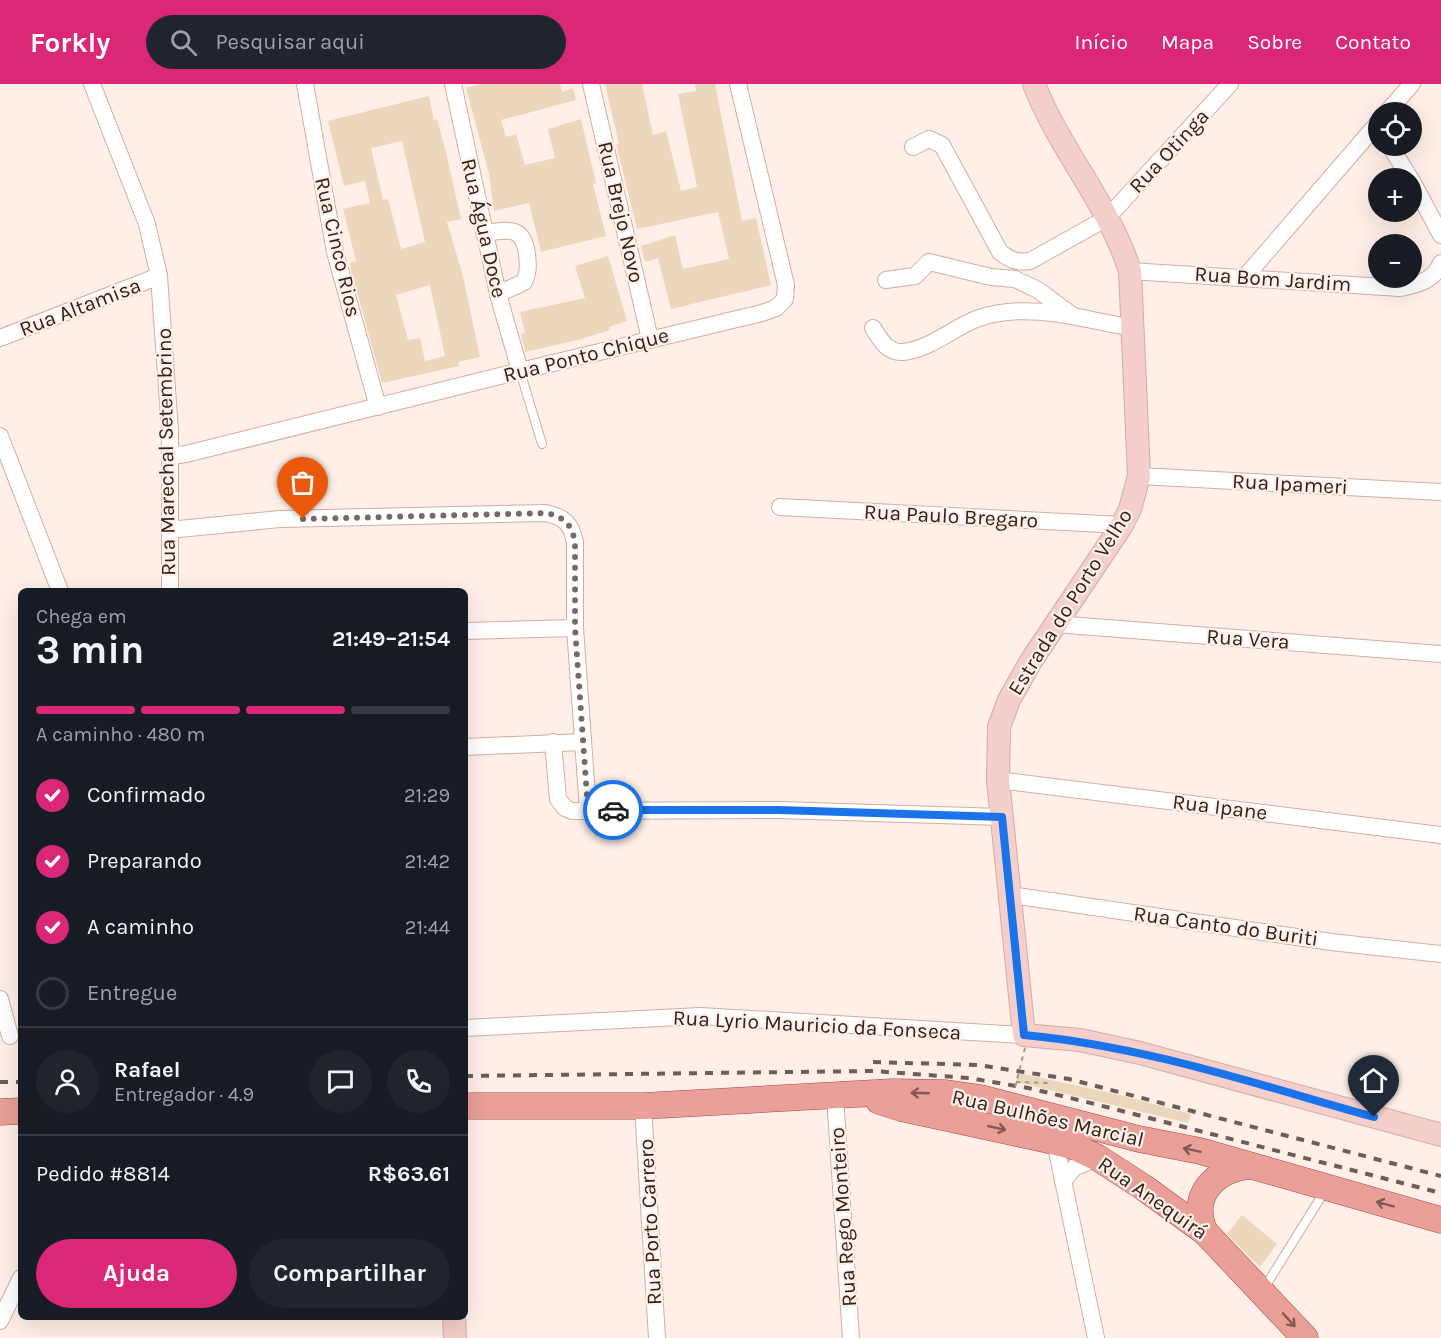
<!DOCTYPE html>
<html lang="pt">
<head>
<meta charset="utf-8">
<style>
	:root { --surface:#171b24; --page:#20242c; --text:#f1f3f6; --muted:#9ea1a6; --line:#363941; --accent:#db2777 }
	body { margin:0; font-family:Karla,sans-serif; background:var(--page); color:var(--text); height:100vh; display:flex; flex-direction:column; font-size:22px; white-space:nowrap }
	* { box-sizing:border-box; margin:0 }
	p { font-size:20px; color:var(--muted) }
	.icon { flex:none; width:33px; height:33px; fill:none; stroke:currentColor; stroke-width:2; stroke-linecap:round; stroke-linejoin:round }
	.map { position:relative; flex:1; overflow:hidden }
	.panel { position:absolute; left:18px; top:504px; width:450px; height:732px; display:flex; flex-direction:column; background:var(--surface); border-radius:9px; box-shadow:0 6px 24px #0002 }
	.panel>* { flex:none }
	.controls { position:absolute; left:1368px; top:18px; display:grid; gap:12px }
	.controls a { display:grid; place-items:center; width:54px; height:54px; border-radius:50%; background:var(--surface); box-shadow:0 6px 24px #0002; font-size:30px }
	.pin { position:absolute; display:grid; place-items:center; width:51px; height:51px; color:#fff; margin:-62px -26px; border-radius:50% 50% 50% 0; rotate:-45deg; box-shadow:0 0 6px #0007 }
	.pin .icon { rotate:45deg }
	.courier { position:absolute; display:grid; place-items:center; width:60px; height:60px; margin:-30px; border:4px solid #1a73e8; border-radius:50%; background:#fff; color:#222; box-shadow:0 2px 8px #0007 }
	.headline em { font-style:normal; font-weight:700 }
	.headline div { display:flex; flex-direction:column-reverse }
	.headline { display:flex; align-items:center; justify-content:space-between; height:102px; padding:0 18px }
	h1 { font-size:39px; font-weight:700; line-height:45px }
	.bar { display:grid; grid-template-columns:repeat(4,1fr); gap:9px 6px; align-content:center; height:72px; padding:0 18px }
	.bar i { height:8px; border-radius:4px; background:var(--line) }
	.bar .on { background:var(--accent) }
	.bar p { grid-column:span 4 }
	.line { display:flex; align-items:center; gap:15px; padding:0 18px; border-top:2px solid var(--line) }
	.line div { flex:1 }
	.round { display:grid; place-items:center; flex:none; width:63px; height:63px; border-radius:32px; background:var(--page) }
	ol { padding:0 18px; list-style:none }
	li { display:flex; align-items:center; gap:18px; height:66px }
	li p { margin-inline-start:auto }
	li .icon { padding:6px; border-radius:50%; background:var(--accent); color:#fff; stroke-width:4 }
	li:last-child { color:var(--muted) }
	li i { width:33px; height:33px; border:3px solid var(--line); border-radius:50% }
	.primary-button { display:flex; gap:12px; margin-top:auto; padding:12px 18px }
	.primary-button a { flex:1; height:69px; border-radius:36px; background:var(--accent); color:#fff; font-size:24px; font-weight:700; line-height:69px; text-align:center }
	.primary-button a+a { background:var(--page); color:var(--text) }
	header { display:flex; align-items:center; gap:36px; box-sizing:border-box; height:84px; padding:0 30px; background:var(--accent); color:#fff }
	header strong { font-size:28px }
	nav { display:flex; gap:33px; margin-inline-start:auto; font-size:21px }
	.search { width:420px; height:54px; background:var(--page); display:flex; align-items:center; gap:15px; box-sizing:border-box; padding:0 21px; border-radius:33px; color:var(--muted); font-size:22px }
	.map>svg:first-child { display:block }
	.building { fill:#edd7bc; fill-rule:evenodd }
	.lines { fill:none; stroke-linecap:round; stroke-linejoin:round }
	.lane-casing { stroke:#d2ae9e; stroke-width:10 }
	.street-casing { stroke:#d2ae9e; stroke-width:18 }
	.secondary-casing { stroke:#d2ae9e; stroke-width:24 }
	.primary-casing { stroke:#9f4a40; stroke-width:27 }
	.path { stroke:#a69790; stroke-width:2; stroke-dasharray:4.5 4.5; stroke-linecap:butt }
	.lane { stroke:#fff; stroke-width:8 }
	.street { stroke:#fff; stroke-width:16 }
	.secondary { stroke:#f4cfcb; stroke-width:22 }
	.primary { stroke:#ea9f98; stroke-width:26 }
	.rail { stroke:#6b5d57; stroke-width:4; stroke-dasharray:8 8; stroke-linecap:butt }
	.path-bridge { stroke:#a69790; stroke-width:2; stroke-dasharray:4.5 4.5; stroke-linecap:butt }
	.oneway { stroke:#835a54 }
	.done { stroke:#786a63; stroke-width:6; stroke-dasharray:0 10.8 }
	.route { stroke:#1a73e8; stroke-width:8 }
	.labels { text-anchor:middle; stroke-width:4.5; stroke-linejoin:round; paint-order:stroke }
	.street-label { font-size:21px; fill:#2f221c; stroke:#ffefe8 }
</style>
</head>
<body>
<header>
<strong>Forkly</strong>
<div class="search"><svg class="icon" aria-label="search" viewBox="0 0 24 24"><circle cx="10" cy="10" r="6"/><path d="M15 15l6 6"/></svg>Pesquisar aqui</div>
<nav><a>Início</a><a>Mapa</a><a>Sobre</a><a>Contato</a></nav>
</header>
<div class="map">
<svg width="1441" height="1254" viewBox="0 0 1441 1254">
	<rect width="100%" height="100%" fill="#ffefe8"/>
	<g class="building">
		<path d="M480 0H560L562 8 573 4 576 16 501 36 506 53 516 50 525 81 555 74 548 45 581 35 596 99 593 100 606 152 541 168 529 119 494 127 489 90 466 4Z"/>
		<path d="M605 0H642L653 51 666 47 681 107 697 103 678 10 696 7 695 0H715L742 137 756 134 771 201 671 225 658 174 645 178 641 162 675 151 683 185 729 175 718 128 637 145 616 60H619Z"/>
		<path d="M429 12 434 36 437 35 445 64 461 135 447 138 463 192 480 273 458 278 459 282 382 299 349 179 356 177 343 125 370 119 365 97 344 102 328 37ZM402 57 425 158 401 165 388 115 383 116 371 64ZM430 201 445 272 425 277 420 254 408 256 396 211Z"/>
		<path d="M608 172 627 237 609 243 610 246 578 256 525 268 521 250 525 249 520 228 585 214 575 182Z"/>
		<path d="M1018 989 1116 1010 1191 1030 1188 1039 1016 998Z"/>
		<path d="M1242 1131 1277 1160 1260 1183 1227 1150Z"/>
	</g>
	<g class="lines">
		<defs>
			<g id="lane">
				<path d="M520 287 542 360"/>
				<path d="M1263 1206 1326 1105"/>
			</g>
			<g id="street">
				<path d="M92 0 147 140 159 192 170 347V507"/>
				<path d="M305 0 335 168 378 323"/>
				<path d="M453 0 498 210 520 287"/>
				<path d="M591 0 650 255"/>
				<path d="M1387 28 1412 0"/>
				<path d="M1390 62 1410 94"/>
				<path d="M913 63 929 55 942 61 1000 168C1010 176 1017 179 1030 177L1107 134 1230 0"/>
				<path d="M1412 97 1441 151"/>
				<path d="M484 149C508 146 523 141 527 170 528 181 529 188 524 198L498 210"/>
				<path d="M1130 187 1400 204C1418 200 1434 197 1441 179"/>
				<path d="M1245 193 1378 39"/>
				<path d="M886 196 915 192 929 178 991 193 1015 195 1038 206 1073 232"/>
				<path d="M873 244C880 255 887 269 903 268 932 265 953 243 979 234 1028 217 1085 236 1134 244"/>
				<path d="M0 254 159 192"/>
				<path d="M0 352 60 507"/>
				<path d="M170 372 186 370 520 287 762 229 776 224 785 215 786 201 738 0"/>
				<path d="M1139 392 1441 408"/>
				<path d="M780 423 1122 441"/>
				<path d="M169 446 280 435 546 429C564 433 572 440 575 459V544L588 726"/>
				<path d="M1055 540 1441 570"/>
				<path d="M465 547 575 544"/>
				<path d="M553 658 558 715 565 724 572 727 779 726 1002 733"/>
				<path d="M465 663 582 658"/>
				<path d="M998 696 1441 751"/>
				<path d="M1011 811 1331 858 1441 870"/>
				<path d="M0 915 10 952"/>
				<path d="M465 944 700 932 1024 951"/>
				<path d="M835 1012 851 1254"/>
				<path d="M643 1022 657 1254"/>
				<path d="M1055 1058 1096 1254"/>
				<path d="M1063 1097 1075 1083 1098 1074"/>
				<path d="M0 1237 21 1194"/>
			</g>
			<g id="secondary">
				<path d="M1034 0C1059 65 1109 120 1130 187L1139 392 1130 425 1122 441 1031 577 1009 616 999 643 998 696 1024 951 1080 956 1140 969 1441 1051"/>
				<path d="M454 1233 455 1254"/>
			</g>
			<g id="primary">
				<path d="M879 1017 901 1024 1044 1055 1075 1063 1098 1074 1143 1103 1205 1148 1305 1254"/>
				<path d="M465 1022H643L893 1008 946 1009 981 1014 1139 1055 1200 1067 1441 1136"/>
				<path d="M0 1028 21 1027"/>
				<path d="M1205 1148C1189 1114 1213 1086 1248 1082"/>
			</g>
		</defs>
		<use href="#lane" class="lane-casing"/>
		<use href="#street" class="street-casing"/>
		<use href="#secondary" class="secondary-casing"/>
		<use href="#primary" class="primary-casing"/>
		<path class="path" d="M1016 998 1048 999"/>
		<use href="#lane" class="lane"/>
		<use href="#street" class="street"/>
		<use href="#secondary" class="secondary"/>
		<use href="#primary" class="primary"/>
		<g class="rail">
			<path d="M873 978 978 981 1069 995 1441 1092"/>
			<path d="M465 992 873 987 969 994 1028 1004 1083 1017 1441 1109"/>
			<path d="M0 998H21"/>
		</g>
		<path class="path-bridge" d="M1015 1003 1026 960"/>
	</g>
	<defs><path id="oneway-shaft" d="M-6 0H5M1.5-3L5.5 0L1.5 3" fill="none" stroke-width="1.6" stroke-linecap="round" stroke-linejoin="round" transform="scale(1.5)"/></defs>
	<g class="oneway">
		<use href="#oneway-shaft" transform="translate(920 1009) rotate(-178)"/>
		<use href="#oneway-shaft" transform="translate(997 1044) rotate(12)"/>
		<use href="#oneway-shaft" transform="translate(1192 1066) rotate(-168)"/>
		<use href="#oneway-shaft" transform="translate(1385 1120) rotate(-165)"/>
		<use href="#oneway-shaft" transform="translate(1289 1236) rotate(48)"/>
	</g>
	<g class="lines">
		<path class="done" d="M303 435 546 429C564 433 572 440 575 459V544L588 726H613"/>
		<path class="route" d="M613 726H779L1002 733 1024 951C1144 962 1259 1001 1374 1033"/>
	</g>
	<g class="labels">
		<g class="street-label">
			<text transform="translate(1169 67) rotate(-47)" y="7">Rua Otinga</text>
			<text transform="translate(621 128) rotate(77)" y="7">Rua Brejo Novo</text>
			<text transform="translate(484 144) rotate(77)" y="7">Rua Água Doce</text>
			<text transform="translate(338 163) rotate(77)" y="7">Rua Cinco Rios</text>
			<text transform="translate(1273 195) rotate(4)" y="7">Rua Bom Jardim</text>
			<text transform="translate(80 223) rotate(-21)" y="7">Rua Altamisa</text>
			<text transform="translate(586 271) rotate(-14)" y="7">Rua Ponto Chique</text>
			<text transform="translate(166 368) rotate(-91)" y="7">Rua Marechal Setembrino</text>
			<text transform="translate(1290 400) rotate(3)" y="7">Rua Ipameri</text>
			<text transform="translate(951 432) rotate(3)" y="7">Rua Paulo Bregaro</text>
			<text transform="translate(1070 518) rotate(-58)" y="7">Estrada do Porto Velho</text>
			<text transform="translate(1248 555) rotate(4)" y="7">Rua Vera</text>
			<text transform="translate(1220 723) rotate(7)" y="7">Rua Ipane</text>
			<text transform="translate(1226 842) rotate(8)" y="7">Rua Canto do Buriti</text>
			<text transform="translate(817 941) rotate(3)" y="7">Rua Lyrio Mauricio da Fonseca</text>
			<text transform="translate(1048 1034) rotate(13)" y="7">Rua Bulhões Marcial</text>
			<text transform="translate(1153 1114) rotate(35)" y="7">Rua Anequirá</text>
			<text transform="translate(843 1133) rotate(-94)" y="7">Rua Rego Monteiro</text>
			<text transform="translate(650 1138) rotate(-93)" y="7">Rua Porto Carrero</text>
		</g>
	</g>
</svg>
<div class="controls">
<a><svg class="icon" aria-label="locate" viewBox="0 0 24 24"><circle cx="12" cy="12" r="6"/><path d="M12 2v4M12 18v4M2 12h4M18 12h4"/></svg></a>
<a>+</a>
<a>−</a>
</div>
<div class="pin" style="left:303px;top:435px;background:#ea580c"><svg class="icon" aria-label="bag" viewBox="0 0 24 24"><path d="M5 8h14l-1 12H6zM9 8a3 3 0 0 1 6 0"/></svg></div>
<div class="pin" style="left:1374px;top:1033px;background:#1f2937"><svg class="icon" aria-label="home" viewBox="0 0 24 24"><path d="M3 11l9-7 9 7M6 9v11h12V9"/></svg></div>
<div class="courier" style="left:613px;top:726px"><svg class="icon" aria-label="car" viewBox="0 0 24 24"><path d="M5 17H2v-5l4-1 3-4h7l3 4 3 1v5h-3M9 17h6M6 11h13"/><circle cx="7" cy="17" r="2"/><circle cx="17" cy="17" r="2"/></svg></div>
<section class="panel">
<div class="headline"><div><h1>3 min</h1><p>Chega em</p></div><em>21:49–21:54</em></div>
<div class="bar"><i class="on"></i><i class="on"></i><i class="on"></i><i></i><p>A caminho · 480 m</p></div>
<ol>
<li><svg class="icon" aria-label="check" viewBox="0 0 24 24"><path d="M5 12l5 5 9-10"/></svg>Confirmado<p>21:29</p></li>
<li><svg class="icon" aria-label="check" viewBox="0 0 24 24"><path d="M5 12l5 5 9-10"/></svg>Preparando<p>21:42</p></li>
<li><svg class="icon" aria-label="check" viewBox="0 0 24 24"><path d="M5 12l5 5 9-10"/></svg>A caminho<p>21:44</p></li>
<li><i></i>Entregue</li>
</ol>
<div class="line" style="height:108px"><a class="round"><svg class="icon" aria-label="person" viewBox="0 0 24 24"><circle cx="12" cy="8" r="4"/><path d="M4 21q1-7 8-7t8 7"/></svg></a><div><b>Rafael</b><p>Entregador · 4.9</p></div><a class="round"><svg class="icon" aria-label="chat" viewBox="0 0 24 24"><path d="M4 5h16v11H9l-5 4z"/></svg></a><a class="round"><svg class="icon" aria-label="phone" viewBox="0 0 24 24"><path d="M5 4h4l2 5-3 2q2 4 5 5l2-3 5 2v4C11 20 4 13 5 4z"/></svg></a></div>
<div class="line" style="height:78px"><div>Pedido #8814</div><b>R$63.61</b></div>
<div class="primary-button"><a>Ajuda</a><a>Compartilhar</a></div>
</section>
</div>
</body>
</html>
